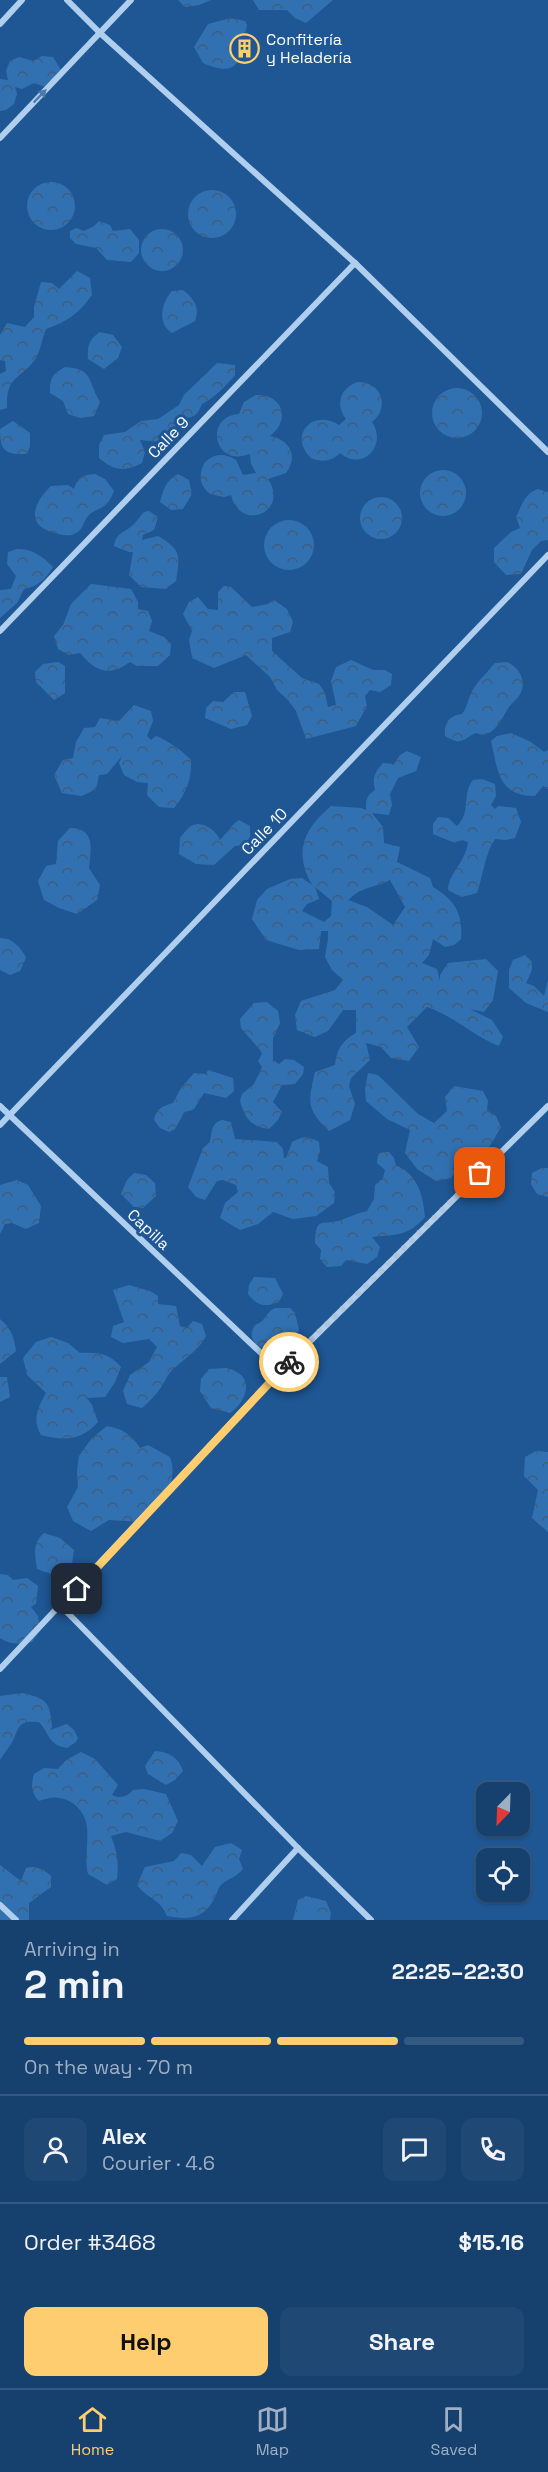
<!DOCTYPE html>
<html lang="en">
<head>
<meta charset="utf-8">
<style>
	:root { --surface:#16416f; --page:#1f4874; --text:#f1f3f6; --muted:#9eafc3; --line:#355a82; --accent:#fdcd6f }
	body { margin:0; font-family:"Space Grotesk",sans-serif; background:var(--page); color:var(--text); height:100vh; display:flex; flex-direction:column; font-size:22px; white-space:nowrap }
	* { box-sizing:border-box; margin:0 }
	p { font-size:20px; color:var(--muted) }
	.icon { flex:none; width:33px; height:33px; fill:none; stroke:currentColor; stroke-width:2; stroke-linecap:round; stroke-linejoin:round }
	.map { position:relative; height:1920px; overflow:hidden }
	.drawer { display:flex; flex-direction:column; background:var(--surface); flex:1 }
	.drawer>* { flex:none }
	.needle { width:39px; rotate:203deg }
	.controls { position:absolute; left:476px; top:1782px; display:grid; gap:12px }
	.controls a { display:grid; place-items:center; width:54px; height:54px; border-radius:12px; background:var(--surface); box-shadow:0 2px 4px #0004,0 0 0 2px var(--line); font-size:30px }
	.pin { position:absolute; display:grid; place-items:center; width:51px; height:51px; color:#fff; margin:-26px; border-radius:12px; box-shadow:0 3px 9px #0006 }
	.courier { position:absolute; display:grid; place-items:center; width:60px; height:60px; margin:-30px; border:4px solid #fdcd6f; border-radius:50%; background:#fff; color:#222; box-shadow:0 2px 8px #0007 }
	.headline em { font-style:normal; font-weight:600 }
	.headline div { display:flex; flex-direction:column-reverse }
	.headline { display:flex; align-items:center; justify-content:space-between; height:102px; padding:0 24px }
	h1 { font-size:39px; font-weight:600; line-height:45px }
	.bar { display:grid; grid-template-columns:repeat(4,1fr); gap:9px 6px; align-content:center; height:72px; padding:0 24px }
	.bar i { height:8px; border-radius:4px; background:var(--line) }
	.bar .selected { background:var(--accent) }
	.bar p { grid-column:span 4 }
	.line { display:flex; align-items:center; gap:15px; padding:0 24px; border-top:2px solid var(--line) }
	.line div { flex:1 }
	.round { display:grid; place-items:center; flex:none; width:63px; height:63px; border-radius:12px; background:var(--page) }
	.button { display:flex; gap:12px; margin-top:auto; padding:12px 24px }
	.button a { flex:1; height:69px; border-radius:12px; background:var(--accent); color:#111; font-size:24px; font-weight:600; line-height:69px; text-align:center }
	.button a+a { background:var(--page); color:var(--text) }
	.tabs { display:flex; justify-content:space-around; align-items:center; height:84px; border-top:2px solid var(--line); background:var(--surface); font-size:16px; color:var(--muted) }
	.tabs a { display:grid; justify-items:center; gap:3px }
	.tabs .selected { color:var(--accent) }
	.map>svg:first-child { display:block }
	.forest { fill:url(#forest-crowns); fill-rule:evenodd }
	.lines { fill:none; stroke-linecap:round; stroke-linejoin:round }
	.minor { stroke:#b0cfee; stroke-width:6 }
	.oneway { fill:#4a7baf }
	.done { stroke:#b0c4da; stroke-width:6; stroke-dasharray:0 10.8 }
	.route { stroke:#fdcd6f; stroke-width:8 }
	.labels { text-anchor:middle; stroke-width:6; stroke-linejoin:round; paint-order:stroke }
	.poi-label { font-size:16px; fill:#fff; stroke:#1e5794; text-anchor:start }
	.street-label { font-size:16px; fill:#fff; stroke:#1e5794 }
</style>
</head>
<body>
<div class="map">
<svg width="548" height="1920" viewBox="0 0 548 1920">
	<defs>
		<pattern id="forest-crowns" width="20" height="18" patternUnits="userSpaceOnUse" patternTransform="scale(1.5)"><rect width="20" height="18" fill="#3271b1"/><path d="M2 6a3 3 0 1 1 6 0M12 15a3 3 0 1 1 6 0" fill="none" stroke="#405d79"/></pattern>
	</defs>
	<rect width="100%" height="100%" fill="#1e5794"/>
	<g class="forest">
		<path d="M178 0H211L199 5 185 7Z"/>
		<path d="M253 0H333L306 23 295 18 287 10H259Z"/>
		<path d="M231 18 245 21 247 25C240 54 244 81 203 63L194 47 208 24Z"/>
		<path d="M42 56 53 57 61 70 45 87 34 83 22 89 15 87 17 94 14 104 6 110 0 111V79L8 80 6 71 10 61 19 57 33 61Z"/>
		<circle cx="51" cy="206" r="24"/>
		<circle cx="212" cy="214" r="24"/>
		<path d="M99 221 110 225 113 231 130 229 139 240V253L131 262 107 260 96 248 76 244 70 238V231L76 228 84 231 94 226Z"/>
		<circle cx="162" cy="250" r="21"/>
		<path d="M77 271 90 278 92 295C77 315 68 321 46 329 42 338 40 354 34 361 19 380 6 376 7 408L0 410V374L6 371 5 361 0 360V335L7 323 25 327 34 317V307L41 282 52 283 59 289Z"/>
		<path d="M183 290C194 299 200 307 195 321L172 333C157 324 161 303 172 291Z"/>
		<path d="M100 332 113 335 122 347 118 358 104 369 88 359C87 346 89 339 100 332Z"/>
		<path d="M217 363 235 365V375C227 385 213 399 202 404 195 422 189 414 179 423 173 428 168 436 161 442L140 440 145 452 142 463C125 472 114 471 99 458V445L104 435 125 432 141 421 158 419 179 405 184 395Z"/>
		<path d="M65 367C94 369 87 380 100 402L94 416 80 418 68 414 63 401 50 393C50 378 52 374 65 367Z"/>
		<path d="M357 382C381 381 391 407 372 422 388 446 362 472 340 453 332 461 322 463 311 458 288 436 312 408 339 425L346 419C335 404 340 389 357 382Z"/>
		<circle cx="457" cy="413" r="25"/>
		<path d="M256 395C283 394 291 420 270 436 289 439 299 456 286 473L268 479C290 512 240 533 231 495L224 497 210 494C199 485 198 474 205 462 215 453 225 453 236 460L243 475 256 473 251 464 250 454C213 468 204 416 239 414L244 402Z"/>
		<path d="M13 421 30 433V446L27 454C5 455 0 451 0 429Z"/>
		<circle cx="443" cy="493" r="23"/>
		<path d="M95 474 105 479 114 491C105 513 99 505 88 516 83 522 83 531 74 534 68 537 58 534 51 532 24 523 36 500 51 486L68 485 74 489C78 477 83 475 95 474Z"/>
		<path d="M178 474 189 480 192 494 183 509 171 510 160 502C163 490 166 480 178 474Z"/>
		<path d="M538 489 548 492V540L541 541 532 550 521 574 506 575 494 562V548L511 532 520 528 516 517C522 505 525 493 538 489Z"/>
		<circle cx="381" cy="518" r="21"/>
		<path d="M149 511 158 517 154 530 143 535 142 540 158 536C182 550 180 556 176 581L166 589 141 587 129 575 133 552H129L114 546C116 532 125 533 134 524 138 520 140 516 144 512Z"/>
		<circle cx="289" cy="545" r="25"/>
		<path d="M17 549C33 549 42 556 53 567 45 580 38 586 24 589L17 603 0 618V590L11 589 16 576 7 564 8 552Z"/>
		<path d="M91 584 131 589 138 602V609L148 611 152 621 149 631 164 637 171 644 170 655 158 666H137L130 662C109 677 96 672 80 653L69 655 58 649 54 636 63 625 71 604Z"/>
		<path d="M224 586 231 587 252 607 268 604 274 600 287 609 293 622 290 632 272 638V651L302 678 319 684 325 693 328 707 336 705 331 681 336 667 351 660 373 670H385L392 674 391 685 380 692 370 690 365 696 367 706 356 726 306 739 296 711 288 700 277 690 270 677 246 655 214 668 192 658 189 640 192 631 183 614 189 602 198 597 208 609 218 610V592Z"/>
		<path d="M58 662 65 666V693L54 700 36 682 35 672 43 664Z"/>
		<path d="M507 662C520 668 528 682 519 696 516 700 512 703 509 707 502 718 492 741 476 733 461 740 462 746 445 736 444 722 449 716 462 714 467 707 467 703 470 696 474 684 487 673 495 663Z"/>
		<path d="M234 692H245L252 716 247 725 231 729 205 718 206 708 213 701 223 702Z"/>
		<path d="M134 705 151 711 153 721 147 736 151 740 156 736C169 741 181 750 191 760 192 779 186 794 174 808L159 807 147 795 148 783 137 782 124 775 119 763 122 756 107 774 99 775 96 789 82 796 62 793 54 775 63 760 73 758 76 742 84 728 95 727 100 718 119 721Z"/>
		<path d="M511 733 531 742 544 752 548 750V789L543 786 535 796C498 796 498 771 491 741L497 736Z"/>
		<path d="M407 751 421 757 416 771 398 778 390 794 392 805 389 815 372 813 383 827 384 843 400 847 397 862 430 878 433 887C455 900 463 914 461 939L454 945 445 947 433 939 429 955 422 963 437 969 440 981V975L448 963 486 959 498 971 493 1000 484 1012 470 1009 492 1020 503 1037 499 1046C473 1036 454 1016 427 1007L407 1027 419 1047 409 1061 391 1058 381 1047 366 1043 370 1060 351 1078 349 1086 355 1104 350 1120 329 1131C306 1109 308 1102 315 1072L335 1065C337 1049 342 1041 356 1033V1010H343L328 1031 315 1037 297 1030 295 1015 301 1001 335 990 343 980 332 970 325 957 328 939V931H321L319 949 299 950 266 940 252 919 257 900 267 889 290 879 302 878 312 885C294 852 302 831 331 806L361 808 366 810C366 800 366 796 375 790 372 778 375 772 383 763L394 764 400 755ZM390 880 405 907 393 925 367 907 348 900C364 885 373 889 390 880ZM315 887 332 901 331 916 324 922 302 911 307 904 319 899Z"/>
		<path d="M482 779 495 784 496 796 491 805 495 809 498 806 516 808 521 822 515 838 506 840 495 839C485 853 483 876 477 893L461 897 448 890C449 872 465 864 468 842L462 840 455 843 433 834V824L438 817 448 818 457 826C472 811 461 795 473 780Z"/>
		<path d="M239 820 250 826V837L244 845 235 846 214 865 196 864 179 854 180 838C183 834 187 829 191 826 202 820 216 830 220 840 227 833 231 825 239 820Z"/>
		<path d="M70 828C96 828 91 850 89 868L100 885 97 900 77 914 59 908 44 900 38 881 46 866 56 864 58 841Z"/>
		<path d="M0 938C12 938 21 947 26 958L20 971 10 975 0 970Z"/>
		<path d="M525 955 532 962V970L526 983 534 986 544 996 548 980V1012L526 1003 509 988V970L513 960Z"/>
		<path d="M267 1002 278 1011 280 1023 273 1038V1060L279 1064 285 1059 294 1060 304 1067 303 1074 295 1084 282 1085 273 1102 282 1112 278 1120 269 1129C251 1127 245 1118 240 1101L242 1094 254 1084 262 1067 258 1061 262 1054 260 1050 241 1028 240 1019 254 1003Z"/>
		<path d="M208 1070 233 1078 234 1091 226 1098 204 1093 194 1109 184 1113 175 1129 169 1132 160 1128 154 1120C156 1109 162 1106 173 1103L181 1088 194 1073 206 1074Z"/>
		<path d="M368 1073 378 1075 418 1114 434 1123 447 1111 445 1097 454 1086 483 1091 488 1101 487 1110 496 1116 501 1127 490 1146 463 1161 451 1178 436 1181 417 1169 405 1153 410 1130 387 1119 366 1101 365 1089Z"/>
		<path d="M222 1120 231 1122 235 1139 277 1142 283 1149 284 1158H286L292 1142C303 1136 308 1136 319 1142L320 1152 317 1161 328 1167 329 1183 335 1192 334 1203 316 1216 293 1219 273 1212 258 1224 240 1230 220 1218 225 1203 238 1192 236 1185 223 1180 217 1181 205 1200 196 1197 188 1187 203 1148 210 1142C212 1132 211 1123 222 1120Z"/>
		<path d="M382 1152H389L394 1158 396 1165C418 1175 423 1195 425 1217 407 1237 397 1234 372 1237L380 1247 377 1257 367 1264 346 1260 341 1266 327 1267 320 1259 321 1250 315 1243C316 1217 320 1225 338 1221 348 1218 357 1213 367 1211L374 1199 375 1185 383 1178 385 1170 377 1163 378 1154Z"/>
		<path d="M542 1168H548V1197L537 1194 531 1184 532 1173Z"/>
		<path d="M134 1173 146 1175 155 1183 156 1196 143 1208 134 1207 121 1194 127 1180Z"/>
		<path d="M17 1180 28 1185 41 1206 39 1223 26 1229 12 1223 5 1224 0 1234V1185Z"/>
		<path d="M254 1277 275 1278 283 1294 279 1302C265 1307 258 1307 248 1294L249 1285Z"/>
		<path d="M129 1285 150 1291 158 1296V1304L176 1306 180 1326 187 1328 193 1321 202 1324 206 1336C200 1349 183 1360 172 1370 168 1374 165 1381 162 1386 156 1395 150 1401 142 1408L127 1404 123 1391 130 1375 149 1362 157 1347 149 1339 123 1343 111 1337 113 1326 124 1322 113 1290Z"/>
		<path d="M275 1308H290L295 1313 299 1330 295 1336 280 1339 271 1350C260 1349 246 1340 254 1327 257 1322 258 1325 262 1321 268 1315 267 1312 275 1308Z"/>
		<path d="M0 1319C11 1328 14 1337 16 1351L0 1364Z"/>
		<path d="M51 1337 68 1343 80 1353C97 1352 110 1353 121 1367L115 1382 105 1397 87 1398 92 1405 98 1422C81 1441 64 1441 41 1435 32 1419 38 1408 46 1393L27 1375 23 1358 36 1342Z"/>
		<path d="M226 1368C255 1374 249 1399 230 1413L211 1408 200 1391 201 1379 209 1369Z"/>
		<path d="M0 1377H7L10 1397 0 1402Z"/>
		<path d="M107 1426C123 1429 131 1434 140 1448L148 1445 170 1457C180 1485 159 1504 141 1522L109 1520 91 1531 73 1521 67 1507 78 1487 77 1471 79 1456 92 1438Z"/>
		<path d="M536 1451 548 1452V1532L532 1518 538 1490 524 1476 525 1457Z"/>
		<path d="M44 1533 60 1538 74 1550 72 1564 65 1574H51L37 1569C35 1553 32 1544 44 1533Z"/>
		<path d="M0 1574 8 1575 13 1580 27 1578 38 1586 36 1604 31 1607 38 1616 40 1631 32 1642C20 1644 10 1645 0 1638Z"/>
		<path d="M23 1693C47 1699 50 1702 52 1727L50 1730 67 1724 74 1730 78 1738 76 1742 67 1748C48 1745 50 1734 39 1722 16 1720 20 1728 11 1744 8 1749 3 1754 0 1760V1696Z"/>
		<path d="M155 1751C169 1752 179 1758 183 1771L175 1780 166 1785 148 1774 145 1766Z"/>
		<path d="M81 1752 95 1759 118 1785 112 1795C120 1799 127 1797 133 1790L144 1789 166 1794 178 1821 172 1833 160 1841 126 1832 111 1836C117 1851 119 1863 117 1879L107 1885 88 1874C82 1850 97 1822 74 1804 62 1796 52 1796 39 1801 31 1793 31 1784 34 1774L44 1768 58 1769 66 1760Z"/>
		<path d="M231 1843 242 1850 239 1859 243 1869C235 1879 227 1878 220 1886 217 1890 217 1895 214 1899 204 1919 188 1920 167 1916 160 1898 147 1899 137 1885L145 1867 174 1861 181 1853 191 1855 202 1866 215 1847Z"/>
		<path d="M0 1865 21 1881 26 1868C37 1865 43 1869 51 1876V1887L29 1903V1920H0Z"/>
		<path d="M306 1896 326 1901 331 1913 330 1920H293L298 1900Z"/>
	</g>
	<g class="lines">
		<g class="minor">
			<path d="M67 0 100 33 355 263 548 452"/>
			<path d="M0 24 22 0"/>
			<path d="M0 138 131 0"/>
			<path d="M0 631 355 263"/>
			<path d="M0 1106 280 1371"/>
			<path d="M0 1125 548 555"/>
			<path d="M61 1606 298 1848 371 1920"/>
			<path d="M0 1669 280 1371 548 1106"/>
			<path d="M0 1905 16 1920"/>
			<path d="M232 1920 298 1848"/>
		</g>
	</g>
	<defs><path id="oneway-solid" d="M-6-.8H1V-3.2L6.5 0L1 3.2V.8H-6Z" transform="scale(1.5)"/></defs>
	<use class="oneway" href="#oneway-solid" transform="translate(40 96) rotate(-46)"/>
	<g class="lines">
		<path class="done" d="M289 1362 480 1173"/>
		<path class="route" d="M77 1589 289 1362"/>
	</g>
	<defs>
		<symbol id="building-ring" viewBox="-11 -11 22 22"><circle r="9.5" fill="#1e5794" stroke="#fdcd6f" stroke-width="1.5"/><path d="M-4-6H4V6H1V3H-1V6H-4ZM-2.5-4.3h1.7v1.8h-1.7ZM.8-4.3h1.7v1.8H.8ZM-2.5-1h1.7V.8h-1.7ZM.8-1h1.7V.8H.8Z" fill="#fdcd6f"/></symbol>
	</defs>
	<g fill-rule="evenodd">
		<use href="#building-ring" x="228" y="32" width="33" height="33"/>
	</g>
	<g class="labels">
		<g class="poi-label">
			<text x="266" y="45">Confitería<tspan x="266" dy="18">y Heladería</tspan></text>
		</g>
		<g class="street-label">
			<text transform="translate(168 437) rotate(-46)" y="6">Calle 9</text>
			<text transform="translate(264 831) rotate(-46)" y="6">Calle 10</text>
			<text transform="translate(149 1229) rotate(43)" y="6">Capilla</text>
		</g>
	</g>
</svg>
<div class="controls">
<a><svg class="needle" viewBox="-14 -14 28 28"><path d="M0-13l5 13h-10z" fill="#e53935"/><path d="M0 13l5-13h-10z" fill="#9eafc3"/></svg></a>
<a><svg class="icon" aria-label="locate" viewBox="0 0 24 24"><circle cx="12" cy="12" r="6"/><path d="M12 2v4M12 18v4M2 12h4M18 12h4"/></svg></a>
</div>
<div class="pin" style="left:480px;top:1173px;background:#ea580c"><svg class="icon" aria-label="bag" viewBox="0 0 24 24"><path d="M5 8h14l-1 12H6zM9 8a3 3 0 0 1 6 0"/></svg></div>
<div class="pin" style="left:77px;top:1589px;background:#1f2937"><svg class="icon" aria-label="home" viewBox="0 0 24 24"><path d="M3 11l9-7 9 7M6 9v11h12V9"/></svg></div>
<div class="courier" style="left:289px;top:1362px"><svg class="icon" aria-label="bike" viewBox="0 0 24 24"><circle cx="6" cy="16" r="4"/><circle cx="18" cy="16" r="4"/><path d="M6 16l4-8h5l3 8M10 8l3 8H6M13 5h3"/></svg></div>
</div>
<section class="drawer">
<div class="headline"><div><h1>2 min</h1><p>Arriving in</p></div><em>22:25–22:30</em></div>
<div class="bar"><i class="selected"></i><i class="selected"></i><i class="selected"></i><i></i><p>On the way · 70 m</p></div>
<div class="line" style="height:108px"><a class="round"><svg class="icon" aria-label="person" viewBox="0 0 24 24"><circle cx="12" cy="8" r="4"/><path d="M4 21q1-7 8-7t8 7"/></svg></a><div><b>Alex</b><p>Courier · 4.6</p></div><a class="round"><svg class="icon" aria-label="chat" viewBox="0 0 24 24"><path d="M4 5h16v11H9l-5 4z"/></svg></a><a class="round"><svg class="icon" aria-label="phone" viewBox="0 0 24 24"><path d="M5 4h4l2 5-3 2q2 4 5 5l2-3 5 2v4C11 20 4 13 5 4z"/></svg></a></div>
<div class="line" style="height:78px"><div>Order #3468</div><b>$15.16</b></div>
<div class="button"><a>Help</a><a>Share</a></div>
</section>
<nav class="tabs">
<a class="selected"><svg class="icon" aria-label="home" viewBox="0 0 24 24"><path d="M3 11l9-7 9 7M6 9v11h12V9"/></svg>Home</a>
<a><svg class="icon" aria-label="map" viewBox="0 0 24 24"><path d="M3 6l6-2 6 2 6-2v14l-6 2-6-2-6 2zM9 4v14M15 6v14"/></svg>Map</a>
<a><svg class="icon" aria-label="saved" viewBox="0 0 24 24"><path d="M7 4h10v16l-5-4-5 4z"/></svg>Saved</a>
</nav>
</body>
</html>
